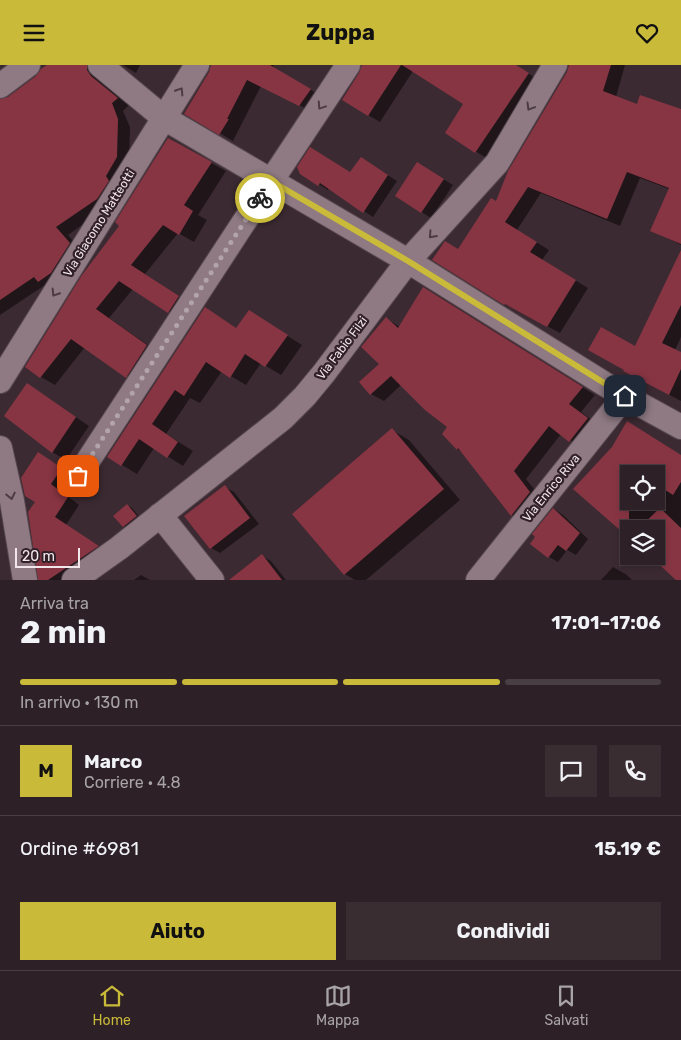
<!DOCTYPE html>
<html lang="it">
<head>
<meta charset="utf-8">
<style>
	:root { --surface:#2d2026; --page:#392d32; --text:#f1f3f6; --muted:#a7a3a7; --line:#483e43; --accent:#c9ba3a }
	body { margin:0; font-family:Rubik,sans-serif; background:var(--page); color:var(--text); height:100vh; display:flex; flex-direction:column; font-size:19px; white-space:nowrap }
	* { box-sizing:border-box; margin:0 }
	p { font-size:16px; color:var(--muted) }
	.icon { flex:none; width:28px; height:28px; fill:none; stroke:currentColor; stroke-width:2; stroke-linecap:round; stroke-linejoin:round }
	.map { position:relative; height:515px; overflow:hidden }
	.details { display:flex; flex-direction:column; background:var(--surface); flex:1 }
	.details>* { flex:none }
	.fabs { position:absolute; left:620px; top:400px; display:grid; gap:10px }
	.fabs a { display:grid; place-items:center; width:45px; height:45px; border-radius:0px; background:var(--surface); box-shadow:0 2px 8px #0003,0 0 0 1px var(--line); font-size:25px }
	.scale { position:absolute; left:15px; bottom:12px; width:65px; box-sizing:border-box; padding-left:5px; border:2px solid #f2e6eb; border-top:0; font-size:14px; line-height:18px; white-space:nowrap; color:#f2e6eb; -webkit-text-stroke:4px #312028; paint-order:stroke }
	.pin { position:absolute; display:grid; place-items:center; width:42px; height:42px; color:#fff; margin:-21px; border-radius:10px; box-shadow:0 2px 8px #0006 }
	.courier { position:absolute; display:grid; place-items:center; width:50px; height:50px; margin:-25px; border:4px solid #c9ba3a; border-radius:50%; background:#fff; color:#222; box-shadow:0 1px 6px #0007 }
	.summary em { font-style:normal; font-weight:700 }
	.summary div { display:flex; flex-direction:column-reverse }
	.summary { display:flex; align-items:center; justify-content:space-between; height:85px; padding:0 20px }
	h1 { font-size:32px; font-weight:700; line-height:38px }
	.bar { display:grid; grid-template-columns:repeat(4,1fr); gap:8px 5px; align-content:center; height:60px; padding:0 20px }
	.bar i { height:6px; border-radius:4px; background:var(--line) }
	.bar .selected { background:var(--accent) }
	.bar p { grid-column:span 4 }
	.line { display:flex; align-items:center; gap:12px; padding:0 20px; border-top:1px solid var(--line) }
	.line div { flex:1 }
	.round { display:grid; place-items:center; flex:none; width:52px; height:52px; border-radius:0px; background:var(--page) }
	.cta { display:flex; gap:10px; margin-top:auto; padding:10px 20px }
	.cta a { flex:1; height:58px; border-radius:0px; background:var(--accent); color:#111; font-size:20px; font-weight:700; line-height:58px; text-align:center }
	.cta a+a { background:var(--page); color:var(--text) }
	header { display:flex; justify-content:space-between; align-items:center; height:65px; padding:0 20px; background:var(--accent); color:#111; font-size:22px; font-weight:700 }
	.tabs { display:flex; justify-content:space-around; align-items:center; height:70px; border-top:1px solid var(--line); background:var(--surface); font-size:14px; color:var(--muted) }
	.tabs a { display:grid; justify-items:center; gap:2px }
	.tabs .selected { color:var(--accent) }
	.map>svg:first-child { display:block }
	.shadow { fill:#0007; fill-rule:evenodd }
	.building { fill:#883543 }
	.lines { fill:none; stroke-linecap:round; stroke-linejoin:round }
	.minor-casing { stroke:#584950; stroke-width:26 }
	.minor { stroke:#8f7a83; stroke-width:24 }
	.oneway { stroke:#4d3b43 }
	.done { stroke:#b2a4aa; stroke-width:5; stroke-dasharray:0 9 }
	.route { stroke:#c9ba3a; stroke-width:6 }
	.labels { text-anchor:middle; stroke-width:4.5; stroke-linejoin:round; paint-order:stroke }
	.street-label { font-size:12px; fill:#f2e6eb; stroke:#312028 }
</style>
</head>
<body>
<header><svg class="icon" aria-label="menu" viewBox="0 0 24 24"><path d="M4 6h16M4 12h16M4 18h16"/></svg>Zuppa<svg class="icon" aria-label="heart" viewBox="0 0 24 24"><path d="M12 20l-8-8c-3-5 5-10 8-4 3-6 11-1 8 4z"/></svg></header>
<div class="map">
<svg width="681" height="515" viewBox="0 0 681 515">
	<rect width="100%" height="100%" fill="#3c2a32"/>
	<g class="shadow">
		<path d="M49 0H101L99 13 104 19 129 40 123 46 130 62 129 100 109 141 68 170 82 186 51 223 45 220 0 250V35L9 33 37 12Z"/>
		<path d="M123 0H140L136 8Z"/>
		<path d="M213 0H274L273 3 323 32 313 47 261 21 233 76 186 48Z"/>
		<path d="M363 0H515L540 16 488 94 446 68 465 39 413 6 380 57 368 50 361 8Z"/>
		<path d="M570 0H625L616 32 638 40 681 46V180L652 165 669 124 640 113 620 161 541 128 517 165 549 185 542 195 588 223 560 268 505 239 459 185 497 138 568 7Z"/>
		<path d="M169 75 226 106 198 150 207 155 194 177 178 168 145 209 193 241 183 255 133 224 109 253 161 289 141 320 85 282 55 320 41 312 120 161Z"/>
		<path d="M370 99 397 116 373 152 329 123 328 125 301 108H351Z"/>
		<path d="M427 104 453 120 431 153 396 131Z"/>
		<path d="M681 187V272L675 285 681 288V336L637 313 635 282Z"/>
		<path d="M437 231 595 330 581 347 600 361 583 383 561 369 526 414 543 435 525 458 512 450 462 387 457 384 448 362 401 320 384 336 371 329 381 299 387 254 400 262Z"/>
		<path d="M205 244 237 264 264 256 302 280 281 310 261 298 246 320 222 306 200 338 190 333 166 369 193 386 183 401 154 383 137 409 122 400Z"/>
		<path d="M27 319 89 361 66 395 52 387Z"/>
		<path d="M392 365 409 375 460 435 366 515H355L345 509Z"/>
		<path d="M613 382 681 391V515H678L656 491V464H629ZM629 409H656V436H629Z"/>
		<path d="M51 396 73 411 62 427 79 440 66 460 110 488 70 515H39L36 437Z"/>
		<path d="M225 422 234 427 259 459 220 488 211 483Z"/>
		<path d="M127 440 132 443 141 454 128 464 124 461Z"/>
		<path d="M554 444 563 450 588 474 576 490 567 485 558 497 549 492Z"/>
		<path d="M262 491 271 496 286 515H240Z"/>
		<path d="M613 502 627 510 632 515H601Z"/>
		<path d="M141 510 150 515H134Z"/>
	</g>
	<g class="building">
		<path d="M47 0H87V5L91 11 118 33 112 38 118 54 117 92 106 111 109 116 97 134 56 162 70 178 51 208 38 217 34 212 0 235V34L8 32 36 11 41 4Z"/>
		<path d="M211 0H270L311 24 299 41 247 15 227 54H229L219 70 184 49 209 7Z"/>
		<path d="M362 0H401L368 51 342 35 359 8Z"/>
		<path d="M402 0H516L529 8 475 88 445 68 463 39Z"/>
		<path d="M569 0H611L603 26 637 39 640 30 681 44V179L650 166 669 123 627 107 607 154 528 122 505 157 537 177 530 187 576 215 547 262 505 239 504 240 432 195 445 176 458 184 491 133 496 136 508 106 567 7Z"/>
		<path d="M168 73 212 97 184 140 193 146 179 170 163 160 131 200 179 231 168 248 119 216 96 244 147 280 126 313 71 274 40 313 25 302 82 210 119 161 115 157Z"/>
		<path d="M310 82 350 107 361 92 388 110 363 148 320 118 318 121 300 109 297 102Z"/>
		<path d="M417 97 444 114 421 148 395 131Z"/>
		<path d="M681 185V240L662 278 681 287V304L669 330 623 306 624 305 588 285 601 262 635 281Z"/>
		<path d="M423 222 583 322 569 339 588 353 569 377 549 361 514 406 530 427 511 451 458 383 457 385 442 369 447 362 425 345 391 311 370 330 359 317 379 299 361 282 386 252 398 263Z"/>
		<path d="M205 242 236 263 249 245 288 270 265 302 245 289 230 313 206 297 184 331 175 325 152 359 178 377 167 393 139 374 121 401 107 392Z"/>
		<path d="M27 318 76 352 52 388 4 351Z"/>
		<path d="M627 356 681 390V417L673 430 656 419V409H640L629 401V473L573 424 612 382Z"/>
		<path d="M392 363 444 424 344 510 292 449Z"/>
		<path d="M38 387 62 403 51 419 68 432 55 452 99 481 48 515H38L28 447 35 437 25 431 21 413Z"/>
		<path d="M225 420 250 453 210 484 184 451Z"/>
		<path d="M127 439 137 451 123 462 113 451Z"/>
		<path d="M553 443 580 468 566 486 558 480 548 493 530 479 535 472 532 469Z"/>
		<path d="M660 443 681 463V515H676L650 491H656V464H638Z"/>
		<path d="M262 489 282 515H229Z"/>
	</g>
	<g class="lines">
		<defs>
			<g id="minor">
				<path d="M100 0 164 53 408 196 619 328 681 362"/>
				<path d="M0 21 28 0"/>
				<path d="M0 316 197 0"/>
				<path d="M0 383 12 436 25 515"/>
				<path d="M78 411 242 160 348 0"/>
				<path d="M160 450 212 515"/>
				<path d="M74 515 119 483 283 353 305 331 324 308 408 196 497 98 555 0"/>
				<path d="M478 515 625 331"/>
			</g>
		</defs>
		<use href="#minor" class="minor-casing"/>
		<use href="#minor" class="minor"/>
	</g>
	<defs><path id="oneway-chevron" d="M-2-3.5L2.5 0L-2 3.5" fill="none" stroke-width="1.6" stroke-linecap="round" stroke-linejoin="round" transform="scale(1.25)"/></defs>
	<g class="oneway">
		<use href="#oneway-chevron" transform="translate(180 26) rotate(-58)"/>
		<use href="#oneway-chevron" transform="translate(321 41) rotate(124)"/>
		<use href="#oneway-chevron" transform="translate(530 42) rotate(121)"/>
		<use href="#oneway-chevron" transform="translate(432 170) rotate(132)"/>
		<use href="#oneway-chevron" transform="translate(55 228) rotate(122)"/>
		<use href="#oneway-chevron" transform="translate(11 431) rotate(78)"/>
	</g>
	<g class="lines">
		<path class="done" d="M78 411 260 133"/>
		<path class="route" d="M260 133 271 116 408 196 625 331"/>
	</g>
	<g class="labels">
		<g class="street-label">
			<text transform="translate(99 158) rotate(-58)" y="4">Via Giacomo Matteotti</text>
			<text transform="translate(342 283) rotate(-53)" y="4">Via Fabio Filzi</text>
			<text transform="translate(551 423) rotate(-51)" y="4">Via Enrico Riva</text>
		</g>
	</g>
</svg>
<div class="fabs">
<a><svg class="icon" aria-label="locate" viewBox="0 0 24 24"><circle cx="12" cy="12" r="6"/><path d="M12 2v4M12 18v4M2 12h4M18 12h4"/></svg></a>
<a><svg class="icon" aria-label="layers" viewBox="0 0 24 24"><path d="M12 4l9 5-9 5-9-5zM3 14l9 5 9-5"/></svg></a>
</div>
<div class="scale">20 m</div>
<div class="pin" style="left:78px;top:411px;background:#ea580c"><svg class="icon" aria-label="bag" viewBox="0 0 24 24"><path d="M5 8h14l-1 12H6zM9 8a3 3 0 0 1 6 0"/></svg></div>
<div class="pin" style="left:625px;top:331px;background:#1f2937"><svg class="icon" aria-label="home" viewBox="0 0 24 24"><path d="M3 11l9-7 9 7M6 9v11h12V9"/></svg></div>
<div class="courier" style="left:260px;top:133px"><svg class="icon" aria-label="bike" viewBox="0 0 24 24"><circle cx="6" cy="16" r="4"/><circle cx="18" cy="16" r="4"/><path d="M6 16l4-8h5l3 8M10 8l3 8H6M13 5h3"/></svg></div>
</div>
<section class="details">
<div class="summary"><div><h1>2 min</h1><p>Arriva tra</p></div><em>17:01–17:06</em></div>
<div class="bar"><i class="selected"></i><i class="selected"></i><i class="selected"></i><i></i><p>In arrivo · 130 m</p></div>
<div class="line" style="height:90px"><b class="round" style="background:var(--accent);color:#111">M</b><div><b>Marco</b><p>Corriere · 4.8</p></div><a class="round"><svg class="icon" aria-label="chat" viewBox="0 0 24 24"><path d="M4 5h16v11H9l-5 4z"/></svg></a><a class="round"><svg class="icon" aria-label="phone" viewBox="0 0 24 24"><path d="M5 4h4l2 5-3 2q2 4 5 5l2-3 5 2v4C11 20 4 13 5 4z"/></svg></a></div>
<div class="line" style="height:65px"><div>Ordine #6981</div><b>15.19 €</b></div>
<div class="cta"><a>Aiuto</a><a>Condividi</a></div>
</section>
<nav class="tabs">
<a class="selected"><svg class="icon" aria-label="home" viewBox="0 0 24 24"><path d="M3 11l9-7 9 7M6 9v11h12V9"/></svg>Home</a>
<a><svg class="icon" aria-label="map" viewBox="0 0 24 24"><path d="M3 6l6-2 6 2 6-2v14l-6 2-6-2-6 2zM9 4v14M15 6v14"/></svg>Mappa</a>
<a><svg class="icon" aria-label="saved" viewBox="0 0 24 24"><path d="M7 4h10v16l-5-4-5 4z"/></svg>Salvati</a>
</nav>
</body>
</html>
